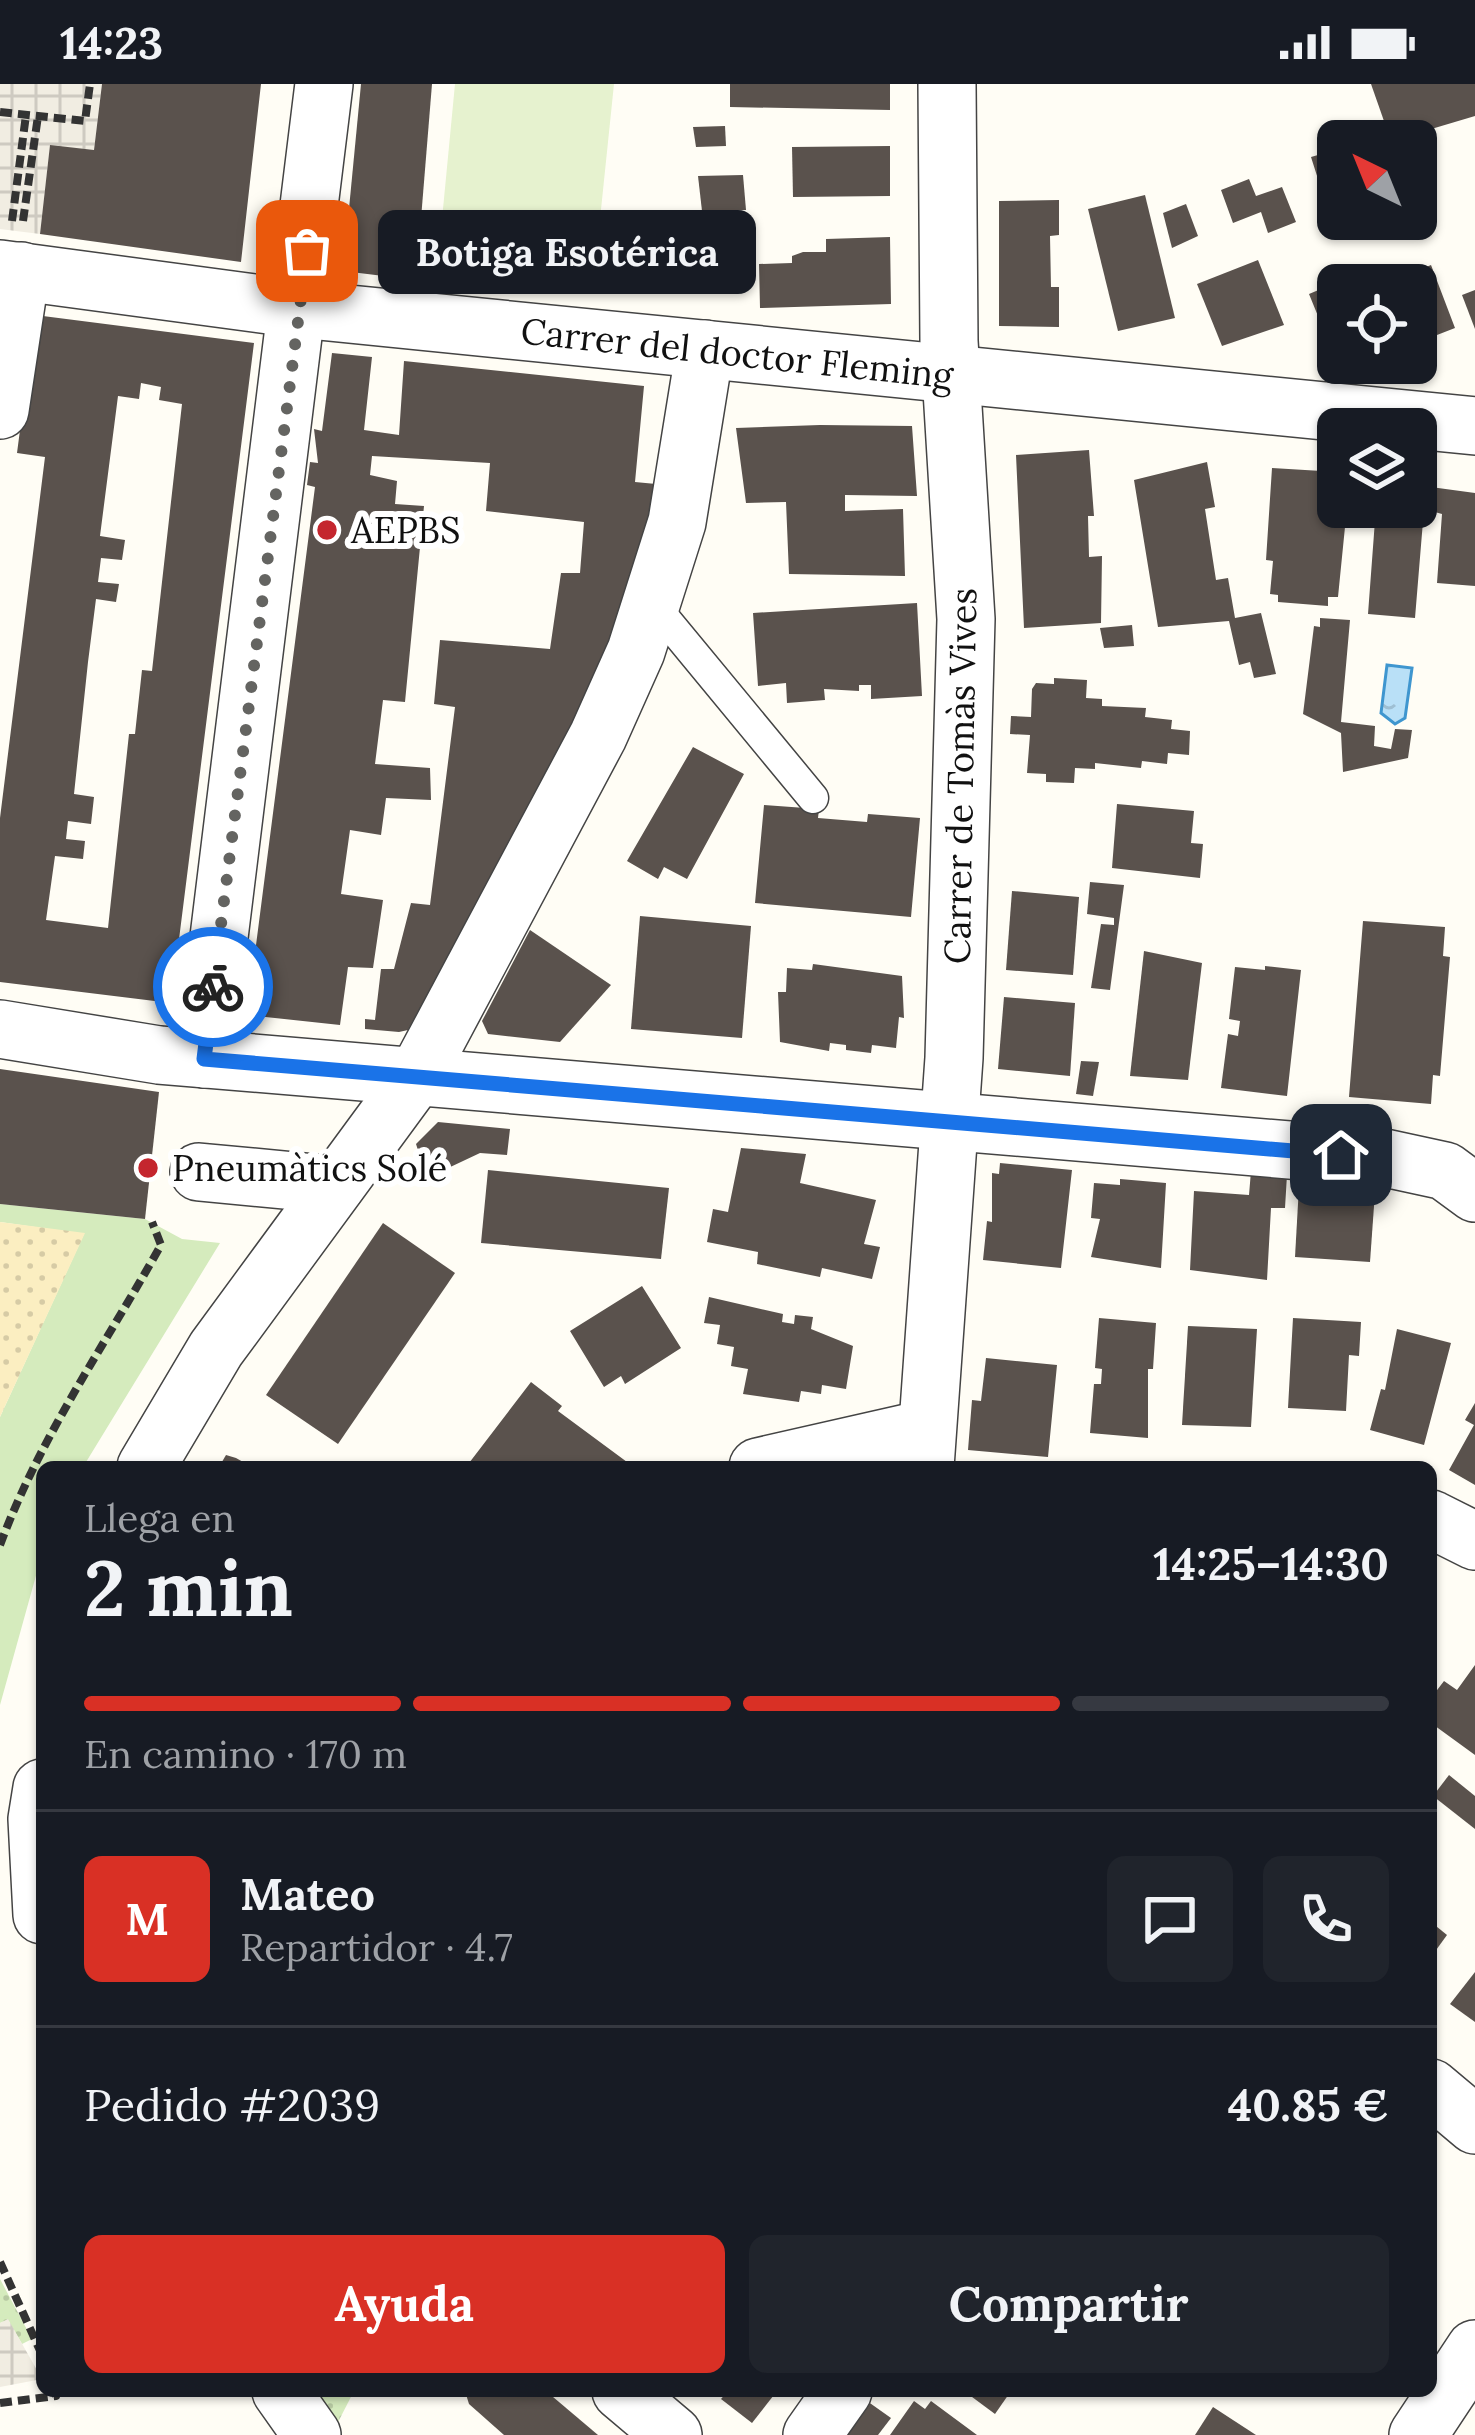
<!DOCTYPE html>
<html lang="es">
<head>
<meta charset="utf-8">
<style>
	:root { --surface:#171b24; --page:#20242c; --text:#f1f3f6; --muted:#9ea1a6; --line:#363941; --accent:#d93025 }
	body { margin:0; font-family:Lora,serif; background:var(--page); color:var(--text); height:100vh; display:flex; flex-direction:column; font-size:45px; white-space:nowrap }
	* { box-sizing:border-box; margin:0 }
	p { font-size:39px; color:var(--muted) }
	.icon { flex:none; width:66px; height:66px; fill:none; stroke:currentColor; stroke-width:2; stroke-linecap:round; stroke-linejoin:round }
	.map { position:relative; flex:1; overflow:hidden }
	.panel { position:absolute; left:36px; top:1377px; width:1401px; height:936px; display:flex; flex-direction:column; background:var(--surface); border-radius:18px; box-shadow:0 3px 9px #0004 }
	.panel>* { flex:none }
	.needle { width:78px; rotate:317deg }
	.tools { position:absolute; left:1317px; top:36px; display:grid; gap:24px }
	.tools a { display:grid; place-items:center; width:120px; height:120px; border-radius:18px; background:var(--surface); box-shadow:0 3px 9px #0004; font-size:60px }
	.pin { position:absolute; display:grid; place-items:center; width:102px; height:102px; color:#fff; margin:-51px; border-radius:24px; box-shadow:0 6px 18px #0006 }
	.courier { position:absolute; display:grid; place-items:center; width:120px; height:120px; margin:-60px; border:9px solid #1a73e8; border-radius:50%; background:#fff; color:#222; box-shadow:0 3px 15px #0007 }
	.bubble { position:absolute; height:84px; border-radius:18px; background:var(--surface); box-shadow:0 3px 9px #0004; font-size:39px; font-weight:700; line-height:84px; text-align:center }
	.head em { font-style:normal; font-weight:700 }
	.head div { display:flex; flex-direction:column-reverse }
	.head { display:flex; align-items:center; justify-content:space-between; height:204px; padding:0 48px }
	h1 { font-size:78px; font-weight:700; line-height:90px }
	.bar { display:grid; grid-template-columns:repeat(4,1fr); gap:18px 12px; align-content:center; height:144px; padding:0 48px }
	.bar i { height:15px; border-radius:9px; background:var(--line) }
	.bar .selected { background:var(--accent) }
	.bar p { grid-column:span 4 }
	.line { display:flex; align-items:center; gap:30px; padding:0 48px; border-top:3px solid var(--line) }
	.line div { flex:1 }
	.round { display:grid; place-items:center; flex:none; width:126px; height:126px; border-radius:18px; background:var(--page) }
	.button { display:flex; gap:24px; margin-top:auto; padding:24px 48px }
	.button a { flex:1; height:138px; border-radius:18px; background:var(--accent); color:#fff; font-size:48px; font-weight:700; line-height:138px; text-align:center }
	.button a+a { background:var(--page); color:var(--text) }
	.status { display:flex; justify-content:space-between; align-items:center; height:84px; padding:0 60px; background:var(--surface); direction:ltr }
	.status svg { height:33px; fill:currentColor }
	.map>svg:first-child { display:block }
	.grass { fill:#d5ebbd }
	.sand { fill:url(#sand-dots) }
	.garden { fill:url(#garden-dots) }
	.pitch { fill:#e6f2cf }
	.plaza { fill:url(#plaza-grid) }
	.water { fill:url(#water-ripples); stroke:#3f96cf; stroke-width:3 }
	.building { fill:#5a524d; fill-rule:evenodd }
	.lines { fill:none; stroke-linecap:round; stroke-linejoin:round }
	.service-casing { stroke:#444; stroke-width:33 }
	.minor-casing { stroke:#444; stroke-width:60 }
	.path { stroke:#333; stroke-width:8; stroke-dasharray:12 6; stroke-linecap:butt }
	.service { stroke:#fff; stroke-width:30 }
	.minor { stroke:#fff; stroke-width:57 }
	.done { stroke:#646461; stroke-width:12; stroke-dasharray:0 21.6 }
	.route { stroke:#1a73e8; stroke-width:15 }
	.poi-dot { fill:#c4262e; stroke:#fff; stroke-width:4.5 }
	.labels { text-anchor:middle; stroke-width:12; stroke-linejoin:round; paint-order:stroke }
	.street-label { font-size:36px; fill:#111; stroke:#fff }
	.poi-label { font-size:36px; fill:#111; stroke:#fff; text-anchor:start }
</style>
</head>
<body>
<div class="status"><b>14:23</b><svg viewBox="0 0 49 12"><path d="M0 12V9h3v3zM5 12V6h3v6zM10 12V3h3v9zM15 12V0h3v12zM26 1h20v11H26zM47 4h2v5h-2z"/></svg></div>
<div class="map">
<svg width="1475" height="2351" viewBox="0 0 1475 2351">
	<defs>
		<pattern id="sand-dots" width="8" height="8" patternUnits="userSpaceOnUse" patternTransform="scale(3)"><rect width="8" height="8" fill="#fbeec1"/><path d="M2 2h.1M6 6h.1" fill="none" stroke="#d6cba5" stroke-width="1.8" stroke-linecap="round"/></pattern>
		<pattern id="garden-dots" width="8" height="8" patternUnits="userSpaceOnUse" patternTransform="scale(3)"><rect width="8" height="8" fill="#d5ebbd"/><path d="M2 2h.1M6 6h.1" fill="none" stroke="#b6c8a1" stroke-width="1.8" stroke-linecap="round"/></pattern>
		<pattern id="plaza-grid" width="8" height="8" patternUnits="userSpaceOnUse" patternTransform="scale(3)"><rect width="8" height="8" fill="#f1ede2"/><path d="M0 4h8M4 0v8" fill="none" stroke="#cecac1"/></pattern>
		<pattern id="water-ripples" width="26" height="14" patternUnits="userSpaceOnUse" patternTransform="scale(3)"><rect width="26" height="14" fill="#b9e0f7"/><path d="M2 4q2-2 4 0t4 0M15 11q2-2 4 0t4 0" fill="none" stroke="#9ebfd3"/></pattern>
	</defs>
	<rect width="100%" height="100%" fill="#fffdf5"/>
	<path class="grass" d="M0 1120 145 1135 182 1155 220 1159 83 1383H42V1470L0 1621V1333L84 1150 0 1138Z"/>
	<path class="sand" d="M0 1138 85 1149 0 1333Z"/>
	<g class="garden">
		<path d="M0 2195 32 2255 22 2260 8 2236 0 2239Z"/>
		<path d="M308 2307H354L335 2344Z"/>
	</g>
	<path class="pitch" d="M455 0H614L594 193 438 177Z"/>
	<g class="plaza">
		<path d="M0 0H102L94 66 50 62 40 150 0 145Z"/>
		<path d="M8 2235 42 2295 0 2303V2239Z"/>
	</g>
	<path class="water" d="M1387 581 1412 584 1405 634 1395 640 1381 629Z"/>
	<g class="building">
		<path d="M102 0H261L241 178 40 150 50 61 94 66Z"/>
		<path d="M361 0H432L416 196 343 187Z"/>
		<path d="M730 0H890V26L730 23Z"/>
		<path d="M1371 0H1475V32L1391 57Z"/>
		<path d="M725 42 726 62 696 63 693 43Z"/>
		<path d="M1358 47 1363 57H1338V120L1326 92 1318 95 1311 73 1332 67 1330 58Z"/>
		<path d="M890 62V112L793 113 792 63Z"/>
		<path d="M743 91 746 126 702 127 698 92Z"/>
		<path d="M1249 95 1256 112 1282 103 1296 138 1268 149 1261 128 1233 139 1221 106Z"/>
		<path d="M1145 111 1175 234 1118 247 1088 125Z"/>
		<path d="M1059 116V151L1050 152 1051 203H1059V243L999 242V117Z"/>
		<path d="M1186 120 1198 152 1172 164 1163 129Z"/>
		<path d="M890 153 891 220 760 224 759 180 792 179V172L803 168H826V155Z"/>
		<path d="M1258 176 1284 241 1222 262 1197 200Z"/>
		<path d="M1431 181 1455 244 1419 258 1416 201H1397L1395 196Z"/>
		<path d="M1371 184 1378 201H1338V281L1309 210Z"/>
		<path d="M1475 206V245L1462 211Z"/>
		<path d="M35 231 254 259 171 919 0 898V734L45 373 17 369ZM141 299 161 303 159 316 182 320 152 587 142 586 135 650H129L108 844 46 836 55 772 83 775 85 757 66 755 68 737 91 740 94 713 74 710 88 578 96 515 116 518 119 500 98 498 101 474 122 476 125 456 100 452 118 312 139 315Z"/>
		<path d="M332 269 372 273 364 346 399 351 404 277 644 302 635 398 656 400 652 444 600 590 408 946 399 948 365 945V935L375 936 381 885H394L411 819 430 821 455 623 434 620 440 556 550 565 561 489H580L584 438 486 427 490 379 372 372 370 391 397 397 395 420 424 422 405 618 383 616 375 680 430 684 431 716 386 714 381 751 350 746 341 810 383 816 373 884 348 883 340 941 247 931 315 403 307 401 310 378 318 379 314 345 322 347Z"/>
		<path d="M820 341 912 342 917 412 845 411V427L903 425 905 492 789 490 786 418 746 419 736 344Z"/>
		<path d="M1089 366 1094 432H1088L1089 473 1102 472 1101 539 1024 544 1016 371Z"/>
		<path d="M1207 378 1215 423 1205 425 1216 496 1228 494 1235 534 1261 529 1276 590 1254 594 1250 578 1239 581 1229 537 1158 543 1134 396Z"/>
		<path d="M1272 384 1338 388V423H1347L1338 513H1328V522L1278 518V511L1270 510 1273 477 1266 476Z"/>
		<path d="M1416 401 1475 409V502L1437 499 1442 430 1424 425 1415 534 1368 530 1376 423H1416Z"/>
		<path d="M917 519 922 612 871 615V601H859V607L824 605 825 616 787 619 786 599 758 602 753 529Z"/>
		<path d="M1320 534 1350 536 1341 638 1375 642 1374 662 1391 665 1395 645 1412 646 1408 674 1343 688 1341 649 1303 630 1314 542 1320 543Z"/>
		<path d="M1132 541 1134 562 1104 564 1100 544Z"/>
		<path d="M1054 594 1087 596 1086 614 1102 615V622L1146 624 1145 633 1172 636 1171 645 1190 647 1189 671 1168 669 1167 680 1142 677 1141 684 1095 679V685L1075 684 1074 699 1046 698V690L1027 689 1030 651 1010 650 1011 632 1031 633 1032 605 1036 599 1054 600Z"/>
		<path d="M693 663 744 690 687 795 664 783 658 795 627 777Z"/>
		<path d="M1117 720 1194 727 1191 759 1203 760 1200 794 1112 784Z"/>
		<path d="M764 721 819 725 818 734 867 738 868 730 920 734 911 833 755 819Z"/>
		<path d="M1090 798 1124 801 1110 906 1091 904 1101 840 1114 841V834L1087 830Z"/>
		<path d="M1012 807 1079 813 1073 891 1006 886Z"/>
		<path d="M640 832 751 842 742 954 631 945Z"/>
		<path d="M1363 837 1445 843 1443 872 1450 873 1440 992 1433 991 1431 1020 1349 1013Z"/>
		<path d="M530 846 611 901 560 958 488 950 482 937Z"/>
		<path d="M1144 867 1202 879 1188 996 1130 992Z"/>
		<path d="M813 880 902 892 904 934 899 933 896 964 872 961 871 969 846 966V961L830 959 829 967 780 958 778 908H786L787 884 812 886Z"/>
		<path d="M1265 882 1301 886 1287 1012 1221 1004 1228 950 1238 952 1240 937 1229 935 1235 883 1265 886Z"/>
		<path d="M1004 913 1075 919 1070 992 998 985Z"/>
		<path d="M1081 977 1099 978 1093 1012 1076 1010Z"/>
		<path d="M0 985 159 1008 145 1135 0 1120Z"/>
		<path d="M438 1038 510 1045 507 1071 480 1069 427 1094 416 1060Z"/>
		<path d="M741 1064 806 1070 800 1099 876 1116 864 1160 880 1163 872 1195 822 1184 820 1193 757 1180 758 1168 707 1158 713 1125 728 1128Z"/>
		<path d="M1000 1079 1072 1086 1061 1184 983 1176 987 1137 992 1138V1089L999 1090Z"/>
		<path d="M488 1086 669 1104 661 1175 481 1159Z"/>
		<path d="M1251 1087 1287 1091 1285 1124H1271L1267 1196 1190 1186 1194 1107 1249 1111Z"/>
		<path d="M1120 1095 1166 1099 1161 1184 1091 1173 1100 1135 1091 1134 1094 1099 1120 1101Z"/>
		<path d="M1299 1102 1375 1108 1370 1178 1295 1173Z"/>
		<path d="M383 1139 455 1189 338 1360 266 1311Z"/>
		<path d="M642 1202 681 1264 625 1300 621 1292 604 1303 570 1247Z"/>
		<path d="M709 1213 783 1230 782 1238 794 1240 795 1231 813 1233 811 1245 853 1262 846 1305 822 1301 821 1310 801 1307 799 1318 743 1310 748 1285 731 1282 734 1263 717 1260 720 1241 704 1239Z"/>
		<path d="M1099 1234 1156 1239 1153 1285H1148V1354L1090 1349 1094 1300H1101L1102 1285 1095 1284Z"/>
		<path d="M1293 1234 1361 1238 1359 1272 1349 1271 1346 1327 1288 1324Z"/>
		<path d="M1188 1242 1257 1245 1251 1343 1182 1341Z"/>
		<path d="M1397 1245 1451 1259 1424 1361 1370 1346 1381 1305 1385 1306Z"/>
		<path d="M986 1274 1057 1281 1048 1373 968 1366 972 1316 981 1317Z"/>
		<path d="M531 1298 562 1322 558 1327 627 1378 624 1383H466Z"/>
		<path d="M1475 1319V1401L1449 1386 1474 1341 1465 1336Z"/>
		<path d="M226 1371 236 1374 252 1383H219Z"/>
		<path d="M1475 1581V1671L1431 1639V1614L1444 1597 1457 1606Z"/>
		<path d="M1449 1691 1475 1712V1745L1433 1712Z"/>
		<path d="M1431 1838 1447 1851 1431 1873Z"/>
		<path d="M1475 1888V1938L1450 1920Z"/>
		<path d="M465 2307H546L598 2351H504L469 2320Z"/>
		<path d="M728 2307H777L752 2339 721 2315Z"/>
		<path d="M964 2307H1011L995 2330Z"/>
		<path d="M867 2317 891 2334 878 2351H843Z"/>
		<path d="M914 2317 925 2325 931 2317 977 2351H890Z"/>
		<path d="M1213 2323 1256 2351H1195Z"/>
	</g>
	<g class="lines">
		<defs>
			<path id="service" d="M652 519 813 714"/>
			<g id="minor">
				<path d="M0 185 299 225 1475 342"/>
				<path d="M0 326 21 187"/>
				<path d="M0 945 159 971 1385 1074 1445 1087 1475 1109"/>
				<path d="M204 975 324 0"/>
				<path d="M199 1088 336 1101"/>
				<path d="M146 1383 216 1265 418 990 598 652 636 567 677 438 705 265"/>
				<path d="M758 1383 925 1345"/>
				<path d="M925 1383 954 974 966 535 949 257 947 0"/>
				<path d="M1431 1435 1475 1457"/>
				<path d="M42 1704 37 1735 42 1831"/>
				<path d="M1431 2004 1475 2041"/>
				<path d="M281 2307 312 2351"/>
				<path d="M621 2307 673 2351"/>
				<path d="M812 2351 843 2307"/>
				<path d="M1418 2351 1475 2265"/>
			</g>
		</defs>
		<use href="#service" class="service-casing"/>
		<use href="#minor" class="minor-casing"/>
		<g class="path">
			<path d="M0 28 85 37 90 0"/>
			<path d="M12 137 26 31"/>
			<path d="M23 137 38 32"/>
			<path d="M0 1461C40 1353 105 1261 161 1161L152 1138"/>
			<path d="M0 2178 42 2271"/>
			<path d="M0 2319 56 2312 54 2307"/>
		</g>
		<use href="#service" class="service"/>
		<use href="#minor" class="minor"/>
	</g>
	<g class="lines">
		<path class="done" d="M213 903 307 167"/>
		<path class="route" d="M213 903 204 975 1341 1071"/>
	</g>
	<g class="poi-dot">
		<circle cx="327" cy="446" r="12"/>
		<circle cx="148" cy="1084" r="12"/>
	</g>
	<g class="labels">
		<g class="street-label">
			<text transform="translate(737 269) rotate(6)" y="13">Carrer del doctor Fleming</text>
			<text transform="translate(960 692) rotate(-89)" y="13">Carrer de Tomàs Vives</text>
		</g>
		<g class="poi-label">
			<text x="351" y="459">AEPBS</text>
			<text x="172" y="1097">Pneumàtics Solé</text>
		</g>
	</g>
</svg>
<div class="tools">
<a><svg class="needle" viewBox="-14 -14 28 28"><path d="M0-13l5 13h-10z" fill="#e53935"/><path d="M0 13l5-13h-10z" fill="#9ea1a6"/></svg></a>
<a><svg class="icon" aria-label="locate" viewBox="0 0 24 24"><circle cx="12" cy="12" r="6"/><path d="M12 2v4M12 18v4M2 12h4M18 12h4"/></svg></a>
<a><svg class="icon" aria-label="layers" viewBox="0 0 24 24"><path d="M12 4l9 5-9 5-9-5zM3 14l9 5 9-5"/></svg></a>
</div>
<div class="pin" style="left:307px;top:167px;background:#ea580c"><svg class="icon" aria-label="bag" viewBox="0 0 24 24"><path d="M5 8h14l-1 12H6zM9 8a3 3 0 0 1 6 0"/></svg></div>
<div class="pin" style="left:1341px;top:1071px;background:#1f2937"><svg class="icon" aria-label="home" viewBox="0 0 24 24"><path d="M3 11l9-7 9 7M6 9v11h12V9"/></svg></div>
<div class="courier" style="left:213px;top:903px"><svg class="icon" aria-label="bike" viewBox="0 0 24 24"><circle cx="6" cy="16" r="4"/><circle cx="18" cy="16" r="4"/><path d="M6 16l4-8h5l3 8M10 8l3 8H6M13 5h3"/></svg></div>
<div class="bubble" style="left:378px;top:126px;width:378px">Botiga Esotérica</div>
<section class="panel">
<div class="head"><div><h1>2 min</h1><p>Llega en</p></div><em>14:25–14:30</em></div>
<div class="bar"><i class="selected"></i><i class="selected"></i><i class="selected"></i><i></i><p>En camino · 170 m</p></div>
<div class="line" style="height:216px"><b class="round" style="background:var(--accent);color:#fff">M</b><div><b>Mateo</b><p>Repartidor · 4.7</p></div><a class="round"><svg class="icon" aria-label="chat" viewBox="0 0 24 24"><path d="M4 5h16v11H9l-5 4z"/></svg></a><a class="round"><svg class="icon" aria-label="phone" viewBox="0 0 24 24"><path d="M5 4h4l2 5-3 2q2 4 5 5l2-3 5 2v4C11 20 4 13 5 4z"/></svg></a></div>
<div class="line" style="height:156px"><div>Pedido #2039</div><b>40.85 €</b></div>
<div class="button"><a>Ayuda</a><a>Compartir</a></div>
</section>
</div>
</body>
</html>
